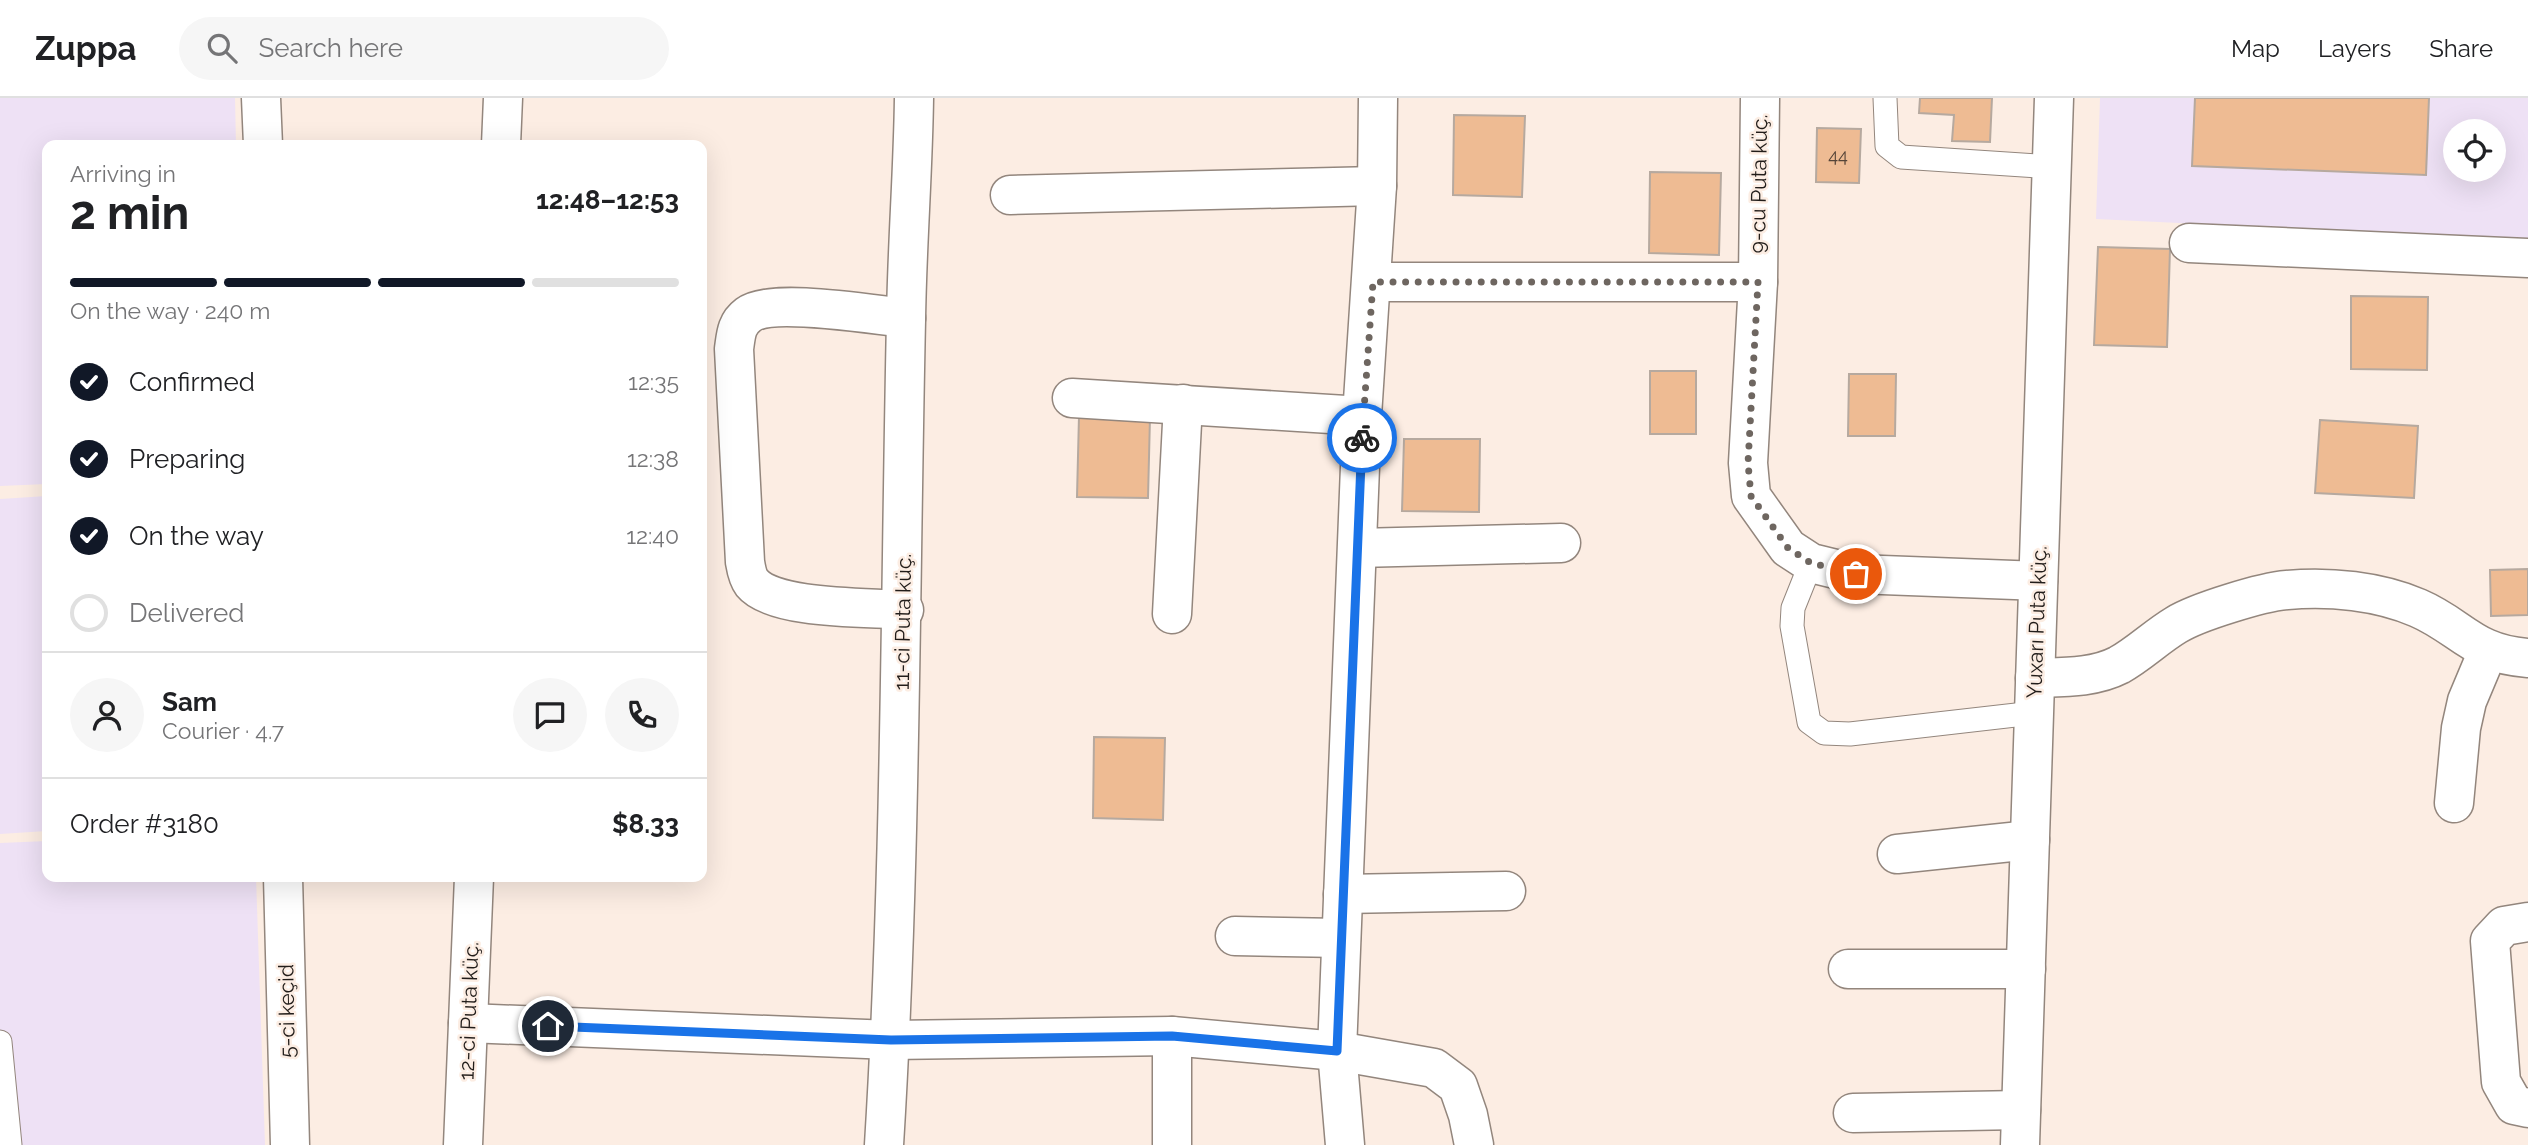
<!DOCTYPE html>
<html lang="en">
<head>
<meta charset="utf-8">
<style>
	:root { --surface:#fff; --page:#f6f6f6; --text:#202124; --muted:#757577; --line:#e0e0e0; --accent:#111827 }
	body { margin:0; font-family:Raleway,sans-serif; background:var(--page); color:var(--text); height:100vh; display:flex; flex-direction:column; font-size:26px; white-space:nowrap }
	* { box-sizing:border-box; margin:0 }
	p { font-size:23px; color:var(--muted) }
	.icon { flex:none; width:38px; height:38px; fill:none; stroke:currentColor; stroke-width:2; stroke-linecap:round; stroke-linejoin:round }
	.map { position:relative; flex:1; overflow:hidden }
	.details { position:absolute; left:42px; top:42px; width:665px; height:742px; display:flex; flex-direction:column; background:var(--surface); border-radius:14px; box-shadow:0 7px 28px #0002 }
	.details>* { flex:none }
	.buttons { position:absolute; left:2443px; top:21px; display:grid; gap:14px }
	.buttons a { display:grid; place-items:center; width:63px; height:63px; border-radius:50%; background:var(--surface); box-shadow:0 7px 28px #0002; font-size:35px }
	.pin { position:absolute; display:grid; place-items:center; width:60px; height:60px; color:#fff; margin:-30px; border:4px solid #fff; border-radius:50%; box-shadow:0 2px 7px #0007 }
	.courier { position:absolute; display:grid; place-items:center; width:70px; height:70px; margin:-35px; border:5px solid #1a73e8; border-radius:50%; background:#fff; color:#222; box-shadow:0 2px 9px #0007 }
	.overview em { font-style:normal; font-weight:700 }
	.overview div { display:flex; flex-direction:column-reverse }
	.overview { display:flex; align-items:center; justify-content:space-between; height:119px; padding:0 28px }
	h1 { font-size:46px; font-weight:700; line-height:52px }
	.bar { display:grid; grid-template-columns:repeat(4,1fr); gap:10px 7px; align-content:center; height:84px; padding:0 28px }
	.bar i { height:9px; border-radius:5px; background:var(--line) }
	.bar .active { background:var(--accent) }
	.bar p { grid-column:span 4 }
	.line { display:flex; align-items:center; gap:18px; padding:0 28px; border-top:2px solid var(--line) }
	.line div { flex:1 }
	.round { display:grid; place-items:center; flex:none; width:74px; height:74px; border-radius:37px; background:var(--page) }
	ol { padding:0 28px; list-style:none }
	li { display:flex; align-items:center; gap:21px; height:77px }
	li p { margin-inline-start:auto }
	li .icon { padding:7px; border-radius:50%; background:var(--accent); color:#fff; stroke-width:4 }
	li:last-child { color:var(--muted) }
	li i { width:38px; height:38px; border:4px solid var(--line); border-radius:50% }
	header { display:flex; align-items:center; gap:42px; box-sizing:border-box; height:98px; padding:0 35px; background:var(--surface); border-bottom:2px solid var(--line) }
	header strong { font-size:33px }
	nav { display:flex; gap:38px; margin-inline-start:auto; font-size:24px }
	.search { width:490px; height:63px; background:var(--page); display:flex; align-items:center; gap:18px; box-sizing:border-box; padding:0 24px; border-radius:38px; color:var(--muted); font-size:26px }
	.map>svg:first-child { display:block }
	.industrial { fill:#eee1f5; fill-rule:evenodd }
	.building { fill:#eebb93; stroke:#b6a99f; stroke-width:2 }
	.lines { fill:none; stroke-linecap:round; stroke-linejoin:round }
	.lane-casing { stroke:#93867d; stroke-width:25 }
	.street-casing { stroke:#93867d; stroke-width:41 }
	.lane { stroke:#fff; stroke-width:23 }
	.street { stroke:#fff; stroke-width:38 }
	.done { stroke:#6e6660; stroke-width:7; stroke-dasharray:0 12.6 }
	.route { stroke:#1a73e8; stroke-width:9 }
	.labels { text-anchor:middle; stroke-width:5; stroke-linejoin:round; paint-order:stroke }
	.number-label { font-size:18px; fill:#554438 }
	.street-label { font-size:21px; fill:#221d1a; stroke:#fcede3 }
</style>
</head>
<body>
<header>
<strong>Zuppa</strong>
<div class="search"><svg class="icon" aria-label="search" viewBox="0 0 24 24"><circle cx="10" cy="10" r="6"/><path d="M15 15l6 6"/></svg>Search here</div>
<nav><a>Map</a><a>Layers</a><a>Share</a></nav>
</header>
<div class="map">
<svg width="2528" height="1047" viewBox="0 0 2528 1047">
	<rect width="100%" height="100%" fill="#fcede3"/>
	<g class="industrial">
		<path d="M0 0H235L236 47H47V386L0 388Z"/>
		<path d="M2100 0H2528V142L2096 121ZM2455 33H2494V72H2455Z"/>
		<path d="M47 398V733L0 736V401Z"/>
		<path d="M47 743V779H256L265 1047H0V745Z"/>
	</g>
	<g class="building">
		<path d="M1920 0H1992L1990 44 1952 43 1954 17 1919 15Z"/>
		<path d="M2195 0H2429L2426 77 2192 68Z"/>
		<path d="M1454 17 1525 18 1522 99 1453 97Z"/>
		<path d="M1817 30 1861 31 1859 85 1816 84Z"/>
		<path d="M1650 74 1721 75 1719 157 1649 155Z"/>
		<path d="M2098 149 2170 151 2167 249 2094 247Z"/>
		<path d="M2351 198 2428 199 2427 272 2351 271Z"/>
		<rect x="1650" y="273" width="46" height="63"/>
		<path d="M1849 276H1896L1895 338H1848Z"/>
		<path d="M1079 318 1150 319 1148 400 1077 399Z"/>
		<path d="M2320 322 2418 328 2414 400 2315 395Z"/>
		<path d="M1404 341H1480L1479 414 1402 413Z"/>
		<path d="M2528 471V517L2491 518 2490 472Z"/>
		<path d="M1094 639 1165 640 1163 722 1093 720Z"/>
	</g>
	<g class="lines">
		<defs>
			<g id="lane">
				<path d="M1885 0 1887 48 1901 59 2052 69"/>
				<path d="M1811 465 1793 510 1792 528 1809 624 1824 635 1850 636 2034 615"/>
				<path d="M0 944 10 1047"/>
			</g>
			<g id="street">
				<path d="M261 0 263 47"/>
				<path d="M1760 0 1758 184 1748 365 1751 398 1788 450 1811 465 1856 476 2038 483"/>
				<path d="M501 47 503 0"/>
				<path d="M1010 97 1377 88"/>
				<path d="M2189 145 2528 160"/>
				<path d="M1373 184H1758"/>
				<path d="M1072 300 1362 318"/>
				<path d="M1358 450 1561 445"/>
				<path d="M904 512C869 509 774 512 752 485 748 480 746 470 745 464L734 251C736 237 736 226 748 217 771 199 874 217 906 220"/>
				<path d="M1172 516 1183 306"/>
				<path d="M2035 580C2063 579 2094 580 2119 567 2139 556 2156 539 2176 527 2197 514 2262 494 2287 492 2329 488 2379 493 2418 510 2462 529 2472 556 2528 560"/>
				<path d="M2454 705 2461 630 2467 603 2488 553"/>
				<path d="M1897 756 2030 742"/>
				<path d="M283 779 290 1047"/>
				<path d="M1343 796 1506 793"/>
				<path d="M2528 824 2504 828 2490 843 2501 984 2514 1007 2528 1010"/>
				<path d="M1235 838 1341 840"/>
				<path d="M1848 871H2026"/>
				<path d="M468 925 891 942 1172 938 1337 953 1434 970 1458 988 1468 1017 1474 1047"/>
				<path d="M1172 938V1047"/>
				<path d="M1853 1015 2021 1012"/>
				<path d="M463 1047 474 779"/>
				<path d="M884 1047C901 772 900 497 906 222 907 148 913 74 914 0"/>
				<path d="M1345 1047 1337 953 1362 318 1377 88 1378 0"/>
				<path d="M2020 1047 2054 0"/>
			</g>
		</defs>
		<use href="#lane" class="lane-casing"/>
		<use href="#street" class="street-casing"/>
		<use href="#lane" class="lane"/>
		<use href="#street" class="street"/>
	</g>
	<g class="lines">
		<path class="done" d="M1362 340 1373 184H1758L1748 365 1751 398 1788 450 1811 465 1856 476"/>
		<path class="route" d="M548 928 891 942 1172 938 1337 953 1362 340"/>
	</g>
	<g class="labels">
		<g class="number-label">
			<text x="1838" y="64">44</text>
		</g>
		<g class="street-label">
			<text transform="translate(1759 86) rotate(-89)" y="7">9-cu Puta küç.</text>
			<text transform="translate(903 524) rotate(-89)" y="7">11-ci Puta küç.</text>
			<text transform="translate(2037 524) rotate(-88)" y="7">Yuxarı Puta küç.</text>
			<text transform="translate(287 913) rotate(-91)" y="7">5-ci keçid</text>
			<text transform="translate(469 913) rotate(-88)" y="7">12-ci Puta küç.</text>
		</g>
	</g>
</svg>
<div class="buttons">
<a><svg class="icon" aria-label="locate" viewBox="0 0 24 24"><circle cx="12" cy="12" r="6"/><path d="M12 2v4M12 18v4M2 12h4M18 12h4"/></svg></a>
</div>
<div class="pin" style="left:1856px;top:476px;background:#ea580c"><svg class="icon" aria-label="bag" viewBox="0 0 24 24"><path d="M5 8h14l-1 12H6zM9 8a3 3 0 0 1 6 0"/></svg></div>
<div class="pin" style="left:548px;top:928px;background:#1f2937"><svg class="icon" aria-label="home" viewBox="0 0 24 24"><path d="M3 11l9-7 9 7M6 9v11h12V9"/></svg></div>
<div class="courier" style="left:1362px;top:340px"><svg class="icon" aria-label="bike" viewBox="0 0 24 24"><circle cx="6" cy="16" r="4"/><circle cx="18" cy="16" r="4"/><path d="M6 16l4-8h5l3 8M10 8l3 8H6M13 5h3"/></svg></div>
<section class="details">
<div class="overview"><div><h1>2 min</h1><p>Arriving in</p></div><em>12:48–12:53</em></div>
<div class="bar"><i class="active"></i><i class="active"></i><i class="active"></i><i></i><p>On the way · 240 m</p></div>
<ol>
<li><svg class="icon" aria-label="check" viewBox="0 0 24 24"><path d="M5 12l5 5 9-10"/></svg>Confirmed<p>12:35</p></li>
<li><svg class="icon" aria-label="check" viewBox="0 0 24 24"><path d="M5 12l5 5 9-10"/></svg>Preparing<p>12:38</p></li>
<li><svg class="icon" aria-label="check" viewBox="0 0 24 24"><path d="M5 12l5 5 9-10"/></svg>On the way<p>12:40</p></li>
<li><i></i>Delivered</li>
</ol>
<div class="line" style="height:126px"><a class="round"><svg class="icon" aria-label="person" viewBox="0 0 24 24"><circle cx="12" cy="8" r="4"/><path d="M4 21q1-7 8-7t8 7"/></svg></a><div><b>Sam</b><p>Courier · 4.7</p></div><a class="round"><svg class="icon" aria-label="chat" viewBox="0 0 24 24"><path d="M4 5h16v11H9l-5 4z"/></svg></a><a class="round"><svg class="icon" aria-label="phone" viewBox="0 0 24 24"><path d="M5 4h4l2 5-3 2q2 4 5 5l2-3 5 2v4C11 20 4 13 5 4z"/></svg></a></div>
<div class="line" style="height:91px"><div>Order #3180</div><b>$8.33</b></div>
</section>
</div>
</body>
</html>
